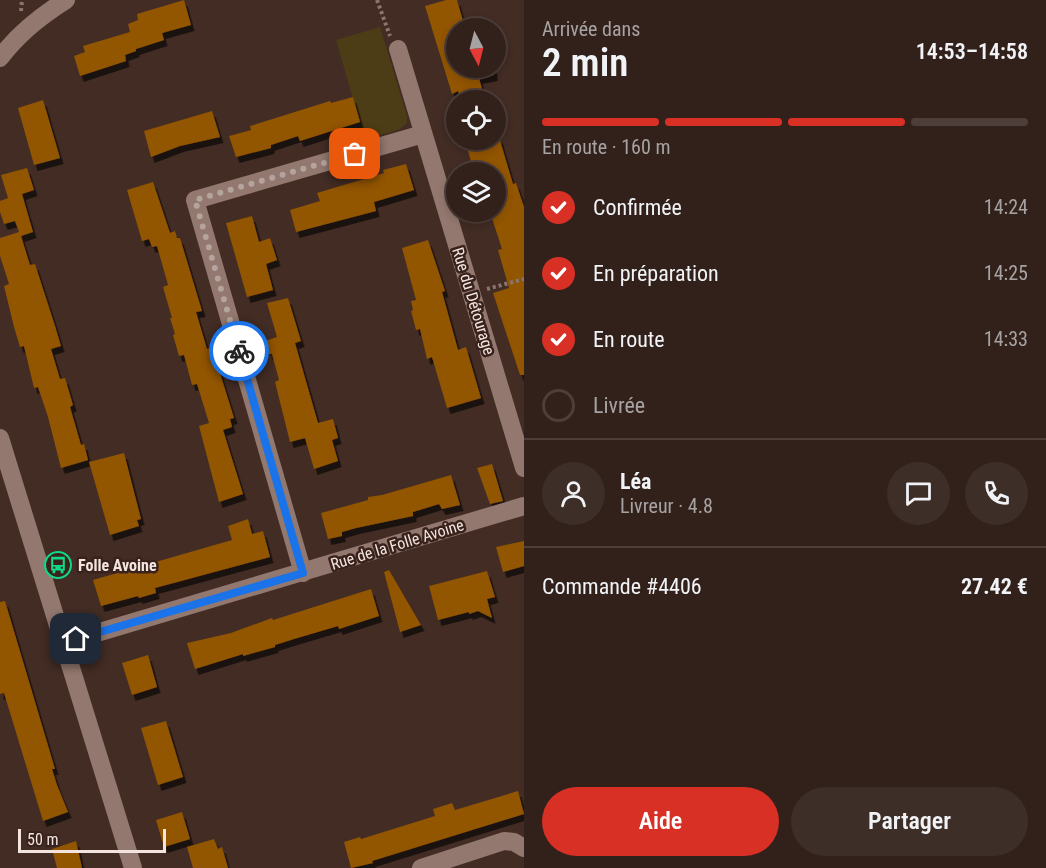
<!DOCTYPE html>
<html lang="fr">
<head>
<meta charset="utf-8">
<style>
	:root { --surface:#32211b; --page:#3d2e28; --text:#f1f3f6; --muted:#a8a3a3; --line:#4d3e3a; --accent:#d93025 }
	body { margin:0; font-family:"Roboto Condensed",sans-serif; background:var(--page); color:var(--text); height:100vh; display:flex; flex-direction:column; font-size:22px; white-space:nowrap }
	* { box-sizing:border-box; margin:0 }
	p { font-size:20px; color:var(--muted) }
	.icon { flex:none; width:33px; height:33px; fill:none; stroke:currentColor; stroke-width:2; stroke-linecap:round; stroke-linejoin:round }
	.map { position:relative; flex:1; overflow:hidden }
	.side { display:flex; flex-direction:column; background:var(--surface); width:522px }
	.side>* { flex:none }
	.needle { width:39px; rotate:173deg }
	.controls { position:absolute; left:446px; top:18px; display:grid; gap:12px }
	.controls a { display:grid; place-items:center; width:60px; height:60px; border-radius:50%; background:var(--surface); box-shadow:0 3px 9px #0003,0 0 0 2px var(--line); font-size:30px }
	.scale { position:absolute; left:18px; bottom:15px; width:148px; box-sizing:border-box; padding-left:6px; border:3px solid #f3e4df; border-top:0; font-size:16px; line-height:21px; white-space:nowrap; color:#f3e4df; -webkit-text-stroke:4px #38221b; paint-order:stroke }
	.pin { position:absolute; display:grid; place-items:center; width:51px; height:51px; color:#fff; margin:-26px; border-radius:12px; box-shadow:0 3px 9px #0006 }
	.courier { position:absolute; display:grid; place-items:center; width:60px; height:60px; margin:-30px; border:4px solid #1a73e8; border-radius:50%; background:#fff; color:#222; box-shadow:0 2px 8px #0007 }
	.summary em { font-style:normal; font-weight:600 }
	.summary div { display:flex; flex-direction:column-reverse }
	.summary { display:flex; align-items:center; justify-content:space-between; height:102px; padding:0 18px }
	h1 { font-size:39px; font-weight:600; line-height:45px }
	.bar { display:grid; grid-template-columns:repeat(4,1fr); gap:9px 6px; align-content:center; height:72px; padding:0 18px }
	.bar i { height:8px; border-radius:4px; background:var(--line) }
	.bar .current { background:var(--accent) }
	.bar p { grid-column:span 4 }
	.line { display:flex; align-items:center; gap:15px; padding:0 18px; border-top:2px solid var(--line) }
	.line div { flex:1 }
	.round { display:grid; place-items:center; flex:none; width:63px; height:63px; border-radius:32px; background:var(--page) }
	ol { padding:0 18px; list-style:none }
	li { display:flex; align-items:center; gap:18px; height:66px }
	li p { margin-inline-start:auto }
	li .icon { padding:6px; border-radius:50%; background:var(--accent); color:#fff; stroke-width:4 }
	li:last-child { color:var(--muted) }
	li i { width:33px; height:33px; border:3px solid var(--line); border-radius:50% }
	.button { display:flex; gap:12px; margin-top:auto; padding:12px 18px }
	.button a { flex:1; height:69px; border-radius:36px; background:var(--accent); color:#fff; font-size:24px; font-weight:600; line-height:69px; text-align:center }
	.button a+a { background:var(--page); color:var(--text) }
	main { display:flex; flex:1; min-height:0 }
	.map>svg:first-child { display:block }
	.green { fill:#4c3d16 }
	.building { fill:#925400; filter:url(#shadow) }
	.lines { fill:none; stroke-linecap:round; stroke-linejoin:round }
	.path { stroke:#8a7670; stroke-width:4; stroke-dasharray:3 3; stroke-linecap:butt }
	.minor { stroke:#92786e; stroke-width:18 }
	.done { stroke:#b5a49e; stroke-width:6; stroke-dasharray:0 10.8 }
	.route { stroke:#1a73e8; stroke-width:8 }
	.labels { text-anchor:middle; stroke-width:5; stroke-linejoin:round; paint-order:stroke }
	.street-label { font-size:16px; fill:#f3e4df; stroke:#38221b }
	.poi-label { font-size:16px; font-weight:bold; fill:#f3e4df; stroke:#38221b; text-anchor:start }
</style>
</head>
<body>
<main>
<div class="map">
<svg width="524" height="868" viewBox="0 0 524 868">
	<defs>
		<filter id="shadow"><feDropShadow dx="3.5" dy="6" stdDeviation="0" flood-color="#0009"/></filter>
	</defs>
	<rect width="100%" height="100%" fill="#422c24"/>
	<path class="green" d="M380 27 407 116V123L400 129 365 140 336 40Z"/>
	<g class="building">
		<path d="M184 0 191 25 162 33 164 40 136 49V51L125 55 126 61 80 76 74 56 85 52 83 46 130 32 128 24 138 20 137 14Z"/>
		<path d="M446 0H457L465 28H456V68H494V75L479 78 485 100H461L458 91 452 94 425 6Z"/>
		<path d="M353 97 360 122 300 141 298 136 271 145V148L236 157 229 136 251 130 250 126 330 101 331 103Z"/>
		<path d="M43 100 60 158 34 165 18 108Z"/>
		<path d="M212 111 220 137 180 146 151 157 144 131Z"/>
		<path d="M499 137 513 184 516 183 524 207V375H520L493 293 509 288 498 250 502 249 490 212H495V172H474L468 151 472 150 470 140H495Z"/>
		<path d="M406 164 414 190 374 202 376 211 296 232 290 210 320 201 317 193 384 173 383 170Z"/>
		<path d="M27 168 34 190 22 194 33 232 21 236 30 265 35 264 55 326 61 346 51 349 60 379 65 378 73 405 70 407 81 445 84 444 88 460 61 468 48 417 38 387 34 388 24 346 20 347 14 327 4 286 9 284 0 256V238L19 232 15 221 4 224 0 212V201L8 198 1 175Z"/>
		<path d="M153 182 170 233 175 231 177 238H180L202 311 196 312 207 349 210 348 213 358 215 357 234 418 230 419 232 427 223 430 243 494 219 502 199 426 209 423 197 384 192 385 184 355 179 356 173 335 175 334 170 318H172L163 287 168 285 157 246 152 247 149 239 142 241 127 190Z"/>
		<path d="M252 216 259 242 270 238 277 260 266 264 273 290 247 297 226 223Z"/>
		<path d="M428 240 445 291 442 292 458 350 466 347 481 398 447 408 432 357 427 359 420 329 416 330 411 311 413 310 411 301 416 300 402 248Z"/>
		<path d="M288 298 301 341 295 343 318 423 333 419 338 438 332 440 338 461 314 469 305 438 290 442 275 382 279 380 272 354H269L265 341 277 337 267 303Z"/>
		<path d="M124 453 141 519 137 520 139 526 110 535 89 462Z"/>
		<path d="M492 464 503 501 490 504 477 468Z"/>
		<path d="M451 475 460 505 442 509 439 504 413 512V516L356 528 342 532V536L328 539 321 513 368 500V497L382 495Z"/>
		<path d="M248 519 252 534 263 531 270 557 155 588 156 593 149 595 139 598 138 596 101 606 93 580 232 540 228 526Z"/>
		<path d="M524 541V566L503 572 496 547Z"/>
		<path d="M389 570 421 625 400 632 384 572Z"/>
		<path d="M487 571 495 597 487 599 492 618 478 611 469 614V612L438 620 429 586Z"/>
		<path d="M371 589 379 616 339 629 338 626 294 639 275 645V647L243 656V654L195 669 187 643 231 633 272 618 273 620Z"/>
		<path d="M5 601 55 769H52L57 785 68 812 43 821 4 693 0 694V602Z"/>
		<path d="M148 655 157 687 132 695 122 663Z"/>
		<path d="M166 721 183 777 158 785 141 728Z"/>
		<path d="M518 791 524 814 372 861 373 863 351 868 344 842 360 837 361 839 435 816 433 809 452 803 455 810Z"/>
		<path d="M182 812 190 839 164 847 156 820Z"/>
		<path d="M214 839 218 849 222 847 228 868H193L187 847Z"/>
		<path d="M76 841 82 868H57L52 849Z"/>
	</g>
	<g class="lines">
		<g class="path">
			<path d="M377 0 390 36"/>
			<path d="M21 11 22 0"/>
			<path d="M487 289 524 279"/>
		</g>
		<g class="minor">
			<path d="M398 49 524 468"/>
			<path d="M0 58C17 35 42 15 66 0"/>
			<path d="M0 438 133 868"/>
			<path d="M303 573 195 200 423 134"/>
			<path d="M63 643 524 506"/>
			<path d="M421 868 504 841 514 842 524 848"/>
		</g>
	</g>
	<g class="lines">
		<path class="done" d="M239 351 195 200 355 154"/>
		<path class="route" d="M76 639 303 573 239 351"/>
	</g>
	<defs>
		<symbol id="bus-ring" viewBox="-11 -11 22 22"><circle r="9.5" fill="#38221b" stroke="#10d98a" stroke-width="1.5"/><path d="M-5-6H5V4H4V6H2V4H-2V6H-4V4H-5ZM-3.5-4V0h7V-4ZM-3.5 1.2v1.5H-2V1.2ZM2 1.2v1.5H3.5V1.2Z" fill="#10d98a"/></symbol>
	</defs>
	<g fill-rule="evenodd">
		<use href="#bus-ring" x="43" y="550" width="30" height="30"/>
	</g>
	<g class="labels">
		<g class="street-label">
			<text transform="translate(474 301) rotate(73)" y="6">Rue du Détourage</text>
			<text transform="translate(397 544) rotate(-17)" y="6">Rue de la Folle Avoine</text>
		</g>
		<g class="poi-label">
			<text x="78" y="571">Folle Avoine</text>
		</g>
	</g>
</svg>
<div class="controls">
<a><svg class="needle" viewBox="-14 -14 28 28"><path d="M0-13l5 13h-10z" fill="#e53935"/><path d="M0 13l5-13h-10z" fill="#a8a3a3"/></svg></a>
<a><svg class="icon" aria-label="locate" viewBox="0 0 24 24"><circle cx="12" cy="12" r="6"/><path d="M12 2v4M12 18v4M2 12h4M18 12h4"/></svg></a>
<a><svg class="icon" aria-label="layers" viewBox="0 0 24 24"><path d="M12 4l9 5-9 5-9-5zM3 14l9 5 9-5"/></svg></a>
</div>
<div class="scale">50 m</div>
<div class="pin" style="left:355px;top:154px;background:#ea580c"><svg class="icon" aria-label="bag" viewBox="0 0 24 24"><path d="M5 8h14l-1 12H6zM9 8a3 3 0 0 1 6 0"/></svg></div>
<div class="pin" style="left:76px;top:639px;background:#1f2937"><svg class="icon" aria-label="home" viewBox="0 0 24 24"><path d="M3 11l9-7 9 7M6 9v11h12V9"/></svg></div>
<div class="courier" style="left:239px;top:351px"><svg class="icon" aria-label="bike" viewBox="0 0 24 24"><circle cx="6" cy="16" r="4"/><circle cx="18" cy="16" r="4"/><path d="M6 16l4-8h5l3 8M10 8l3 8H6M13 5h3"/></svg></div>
</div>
<section class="side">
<div class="summary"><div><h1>2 min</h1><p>Arrivée dans</p></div><em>14:53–14:58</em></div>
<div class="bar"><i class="current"></i><i class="current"></i><i class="current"></i><i></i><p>En route · 160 m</p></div>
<ol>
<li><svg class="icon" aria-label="check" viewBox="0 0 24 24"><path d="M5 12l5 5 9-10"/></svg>Confirmée<p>14:24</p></li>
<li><svg class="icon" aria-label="check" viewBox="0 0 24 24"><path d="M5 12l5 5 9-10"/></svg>En préparation<p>14:25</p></li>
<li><svg class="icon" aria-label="check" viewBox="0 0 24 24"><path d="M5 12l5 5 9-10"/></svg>En route<p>14:33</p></li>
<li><i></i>Livrée</li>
</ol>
<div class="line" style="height:108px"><a class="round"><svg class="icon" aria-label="person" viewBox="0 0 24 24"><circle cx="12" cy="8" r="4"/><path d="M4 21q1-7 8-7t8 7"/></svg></a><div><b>Léa</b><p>Livreur · 4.8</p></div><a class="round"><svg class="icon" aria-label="chat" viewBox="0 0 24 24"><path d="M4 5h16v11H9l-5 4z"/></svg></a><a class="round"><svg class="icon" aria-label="phone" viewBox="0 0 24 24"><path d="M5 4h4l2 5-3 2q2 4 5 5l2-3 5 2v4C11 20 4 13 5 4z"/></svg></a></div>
<div class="line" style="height:78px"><div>Commande #4406</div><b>27.42 €</b></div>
<div class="button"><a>Aide</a><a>Partager</a></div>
</section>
</main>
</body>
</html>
